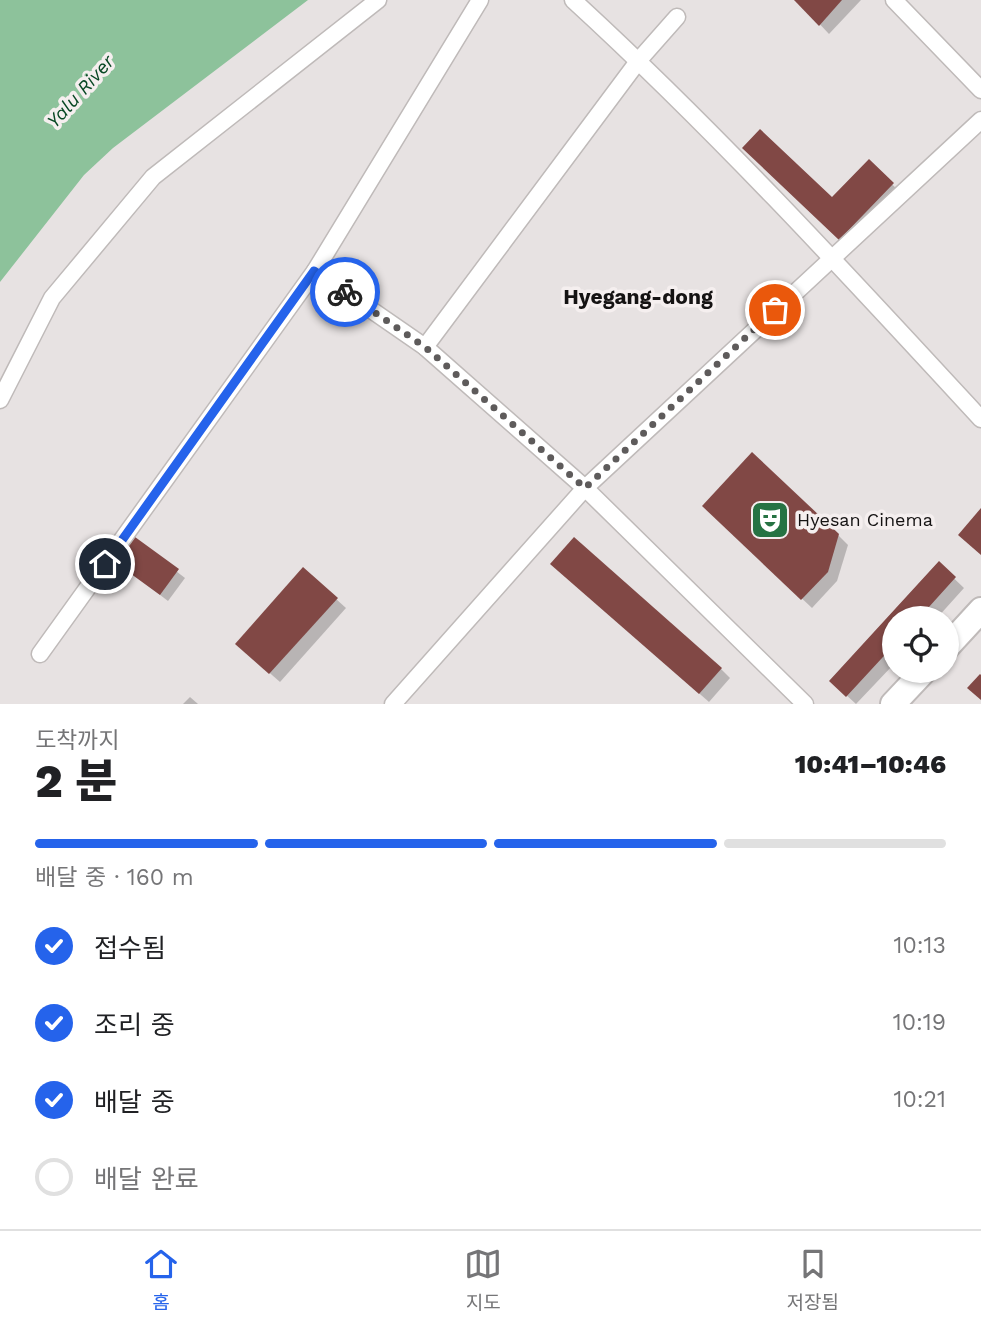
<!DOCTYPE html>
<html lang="ko">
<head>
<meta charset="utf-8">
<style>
	:root { --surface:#fff; --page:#f2f2f2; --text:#202124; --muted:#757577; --line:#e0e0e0; --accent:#2563eb }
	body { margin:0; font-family:"Work Sans","Noto Sans KR",sans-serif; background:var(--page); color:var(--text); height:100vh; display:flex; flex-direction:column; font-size:26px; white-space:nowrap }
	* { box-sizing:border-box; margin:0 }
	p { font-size:23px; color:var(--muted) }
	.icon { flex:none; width:38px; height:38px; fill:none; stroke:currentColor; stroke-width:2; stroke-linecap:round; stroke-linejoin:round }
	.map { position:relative; height:704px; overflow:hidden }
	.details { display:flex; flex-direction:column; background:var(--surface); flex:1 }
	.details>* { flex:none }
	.fabs { position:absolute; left:882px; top:606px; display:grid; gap:14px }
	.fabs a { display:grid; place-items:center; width:77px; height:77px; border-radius:50%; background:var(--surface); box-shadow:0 2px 5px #0004; font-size:35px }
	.pin { position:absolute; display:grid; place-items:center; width:60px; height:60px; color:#fff; margin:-30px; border:4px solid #fff; border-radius:50%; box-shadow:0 2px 7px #0007 }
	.courier { position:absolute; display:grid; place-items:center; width:70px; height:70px; margin:-35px; border:5px solid #2563eb; border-radius:50%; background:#fff; color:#222; box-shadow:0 2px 9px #0007 }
	.summary em { font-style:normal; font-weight:800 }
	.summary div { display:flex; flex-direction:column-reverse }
	.summary { display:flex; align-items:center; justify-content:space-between; height:119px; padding:0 35px }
	h1 { font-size:46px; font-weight:800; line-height:52px }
	.bar { display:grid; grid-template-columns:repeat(4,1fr); gap:10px 7px; align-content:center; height:84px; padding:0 35px }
	.bar i { height:9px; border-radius:5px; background:var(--line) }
	.bar .selected { background:var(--accent) }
	.bar p { grid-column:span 4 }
	ol { padding:0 35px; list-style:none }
	li { display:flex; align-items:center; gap:21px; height:77px }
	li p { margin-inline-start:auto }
	li .icon { padding:7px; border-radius:50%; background:var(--accent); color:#fff; stroke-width:4 }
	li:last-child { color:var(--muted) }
	li i { width:38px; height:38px; border:4px solid var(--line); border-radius:50% }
	.menu { display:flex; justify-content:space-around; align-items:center; height:98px; border-top:2px solid var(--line); background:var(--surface); font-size:19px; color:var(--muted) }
	.menu a { display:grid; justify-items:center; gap:4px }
	.menu .selected { color:var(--accent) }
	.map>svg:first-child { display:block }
	.water { fill:#8dc29b }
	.shadow { fill:#0003 }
	.building { fill:#814845 }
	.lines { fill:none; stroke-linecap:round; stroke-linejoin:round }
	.street-casing { stroke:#bfbab9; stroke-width:19 }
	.primary-casing { stroke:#bfbab9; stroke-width:28 }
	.street { stroke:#fff; stroke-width:16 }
	.primary { stroke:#fff; stroke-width:24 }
	.done { stroke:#5e5b5b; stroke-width:7; stroke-dasharray:0 12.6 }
	.route { stroke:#2563eb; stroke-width:9 }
	.labels { text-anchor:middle; stroke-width:7; stroke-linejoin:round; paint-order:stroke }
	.poi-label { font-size:18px; fill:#151313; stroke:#f5efef; text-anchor:start }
	.water-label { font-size:19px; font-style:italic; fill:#084824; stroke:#f5efef }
	.quarter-label { font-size:21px; font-weight:bold; fill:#151313; stroke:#f5efef }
</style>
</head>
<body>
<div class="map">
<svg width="981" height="704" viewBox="0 0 981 704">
	<rect width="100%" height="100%" fill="#e7e2e2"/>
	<path class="water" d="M0 0H308L113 148 84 175 0 282Z"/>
	<g class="shadow">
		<path d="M797 0H861L829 34Z"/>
		<path d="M754 158 832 200 869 162 902 194 850 248Z"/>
		<path d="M713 515 838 535 848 545 837 581 812 608Z"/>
		<path d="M136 540 185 578 168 601 118 563Z"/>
		<path d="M939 564 964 588 937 618H894V664L856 704 831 681Z"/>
		<path d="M562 573 721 669 730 678 709 702Z"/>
		<path d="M336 599 346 608 280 682 247 653Z"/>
		<path d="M190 697 198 704H183Z"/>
	</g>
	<g class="building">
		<path d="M794 0H842L819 26Z"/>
		<path d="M760 129 832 197 869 159 894 183 839 240 742 148Z"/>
		<path d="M752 452 839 534 828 572 801 600 702 506Z"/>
		<path d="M981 508V555L958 535Z"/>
		<path d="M135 537 179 569 160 595 116 563Z"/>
		<path d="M574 537 722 668 699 694 550 564Z"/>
		<path d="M939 561 956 577 919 618H894V645L846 697 829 681Z"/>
		<path d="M303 567 338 598 269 674 235 644Z"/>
		<path d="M980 674 981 675V700L967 688Z"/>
	</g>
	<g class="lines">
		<defs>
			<g id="street">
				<path d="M573 0C717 132 849 276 981 419"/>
				<path d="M894 0 981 90"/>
				<path d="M315 271 425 347 585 488 805 704"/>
				<path d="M425 347 639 60 677 17"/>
				<path d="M0 400 52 298 153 177 378 0"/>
				<path d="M40 654 315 271 480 0"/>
				<path d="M393 704 585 488 981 120"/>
			</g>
			<g id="primary">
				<path d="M947 647 981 610"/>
				<path d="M893 704 925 670"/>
			</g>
		</defs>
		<use href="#street" class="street-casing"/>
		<use href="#primary" class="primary-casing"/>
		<use href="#street" class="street"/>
		<use href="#primary" class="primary"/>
	</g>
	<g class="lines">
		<path class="done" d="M345 292 425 347 585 488 775 310"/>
		<path class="route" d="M105 564 314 271 345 292"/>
	</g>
	<defs>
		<symbol id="theatre-square" viewBox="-11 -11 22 22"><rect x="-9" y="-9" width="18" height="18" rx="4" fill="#267343" stroke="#f5efef"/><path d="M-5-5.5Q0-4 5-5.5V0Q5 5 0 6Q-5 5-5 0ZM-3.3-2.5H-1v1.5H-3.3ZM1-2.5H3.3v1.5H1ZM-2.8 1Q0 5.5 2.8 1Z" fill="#fff"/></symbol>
	</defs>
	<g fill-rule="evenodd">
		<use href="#theatre-square" x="748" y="498" width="44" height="44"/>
	</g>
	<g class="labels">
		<g class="poi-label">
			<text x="797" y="526">Hyesan Cinema</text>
		</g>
		<g class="water-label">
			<text transform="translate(80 91) rotate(-48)" y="7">Yalu River</text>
		</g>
		<g class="quarter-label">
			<text x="638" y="304">Hyegang-dong</text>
		</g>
	</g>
</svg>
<div class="fabs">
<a><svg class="icon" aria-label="locate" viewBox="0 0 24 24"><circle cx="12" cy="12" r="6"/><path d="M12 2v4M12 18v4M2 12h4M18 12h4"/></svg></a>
</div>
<div class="pin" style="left:775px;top:310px;background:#ea580c"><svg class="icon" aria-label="bag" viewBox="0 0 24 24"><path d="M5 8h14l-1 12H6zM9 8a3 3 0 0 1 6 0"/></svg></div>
<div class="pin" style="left:105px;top:564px;background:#1f2937"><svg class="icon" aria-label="home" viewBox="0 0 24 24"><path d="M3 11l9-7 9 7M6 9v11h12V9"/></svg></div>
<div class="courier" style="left:345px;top:292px"><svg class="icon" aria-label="bike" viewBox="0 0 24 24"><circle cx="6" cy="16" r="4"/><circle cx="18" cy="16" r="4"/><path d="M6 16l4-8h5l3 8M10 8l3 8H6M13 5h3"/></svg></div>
</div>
<section class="details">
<div class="summary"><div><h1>2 분</h1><p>도착까지</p></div><em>10:41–10:46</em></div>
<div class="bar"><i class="selected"></i><i class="selected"></i><i class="selected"></i><i></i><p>배달 중 · 160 m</p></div>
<ol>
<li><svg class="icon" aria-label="check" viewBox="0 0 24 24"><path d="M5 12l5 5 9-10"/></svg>접수됨<p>10:13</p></li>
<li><svg class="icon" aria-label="check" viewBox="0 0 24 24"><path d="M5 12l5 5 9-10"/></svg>조리 중<p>10:19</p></li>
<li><svg class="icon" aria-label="check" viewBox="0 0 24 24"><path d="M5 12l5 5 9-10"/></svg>배달 중<p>10:21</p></li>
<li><i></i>배달 완료</li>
</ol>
</section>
<nav class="menu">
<a class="selected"><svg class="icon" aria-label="home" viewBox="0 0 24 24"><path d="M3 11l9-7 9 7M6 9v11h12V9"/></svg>홈</a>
<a><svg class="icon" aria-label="map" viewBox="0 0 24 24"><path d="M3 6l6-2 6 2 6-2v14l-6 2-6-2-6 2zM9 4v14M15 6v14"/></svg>지도</a>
<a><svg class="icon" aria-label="saved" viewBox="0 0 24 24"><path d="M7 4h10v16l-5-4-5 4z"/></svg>저장됨</a>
</nav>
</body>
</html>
